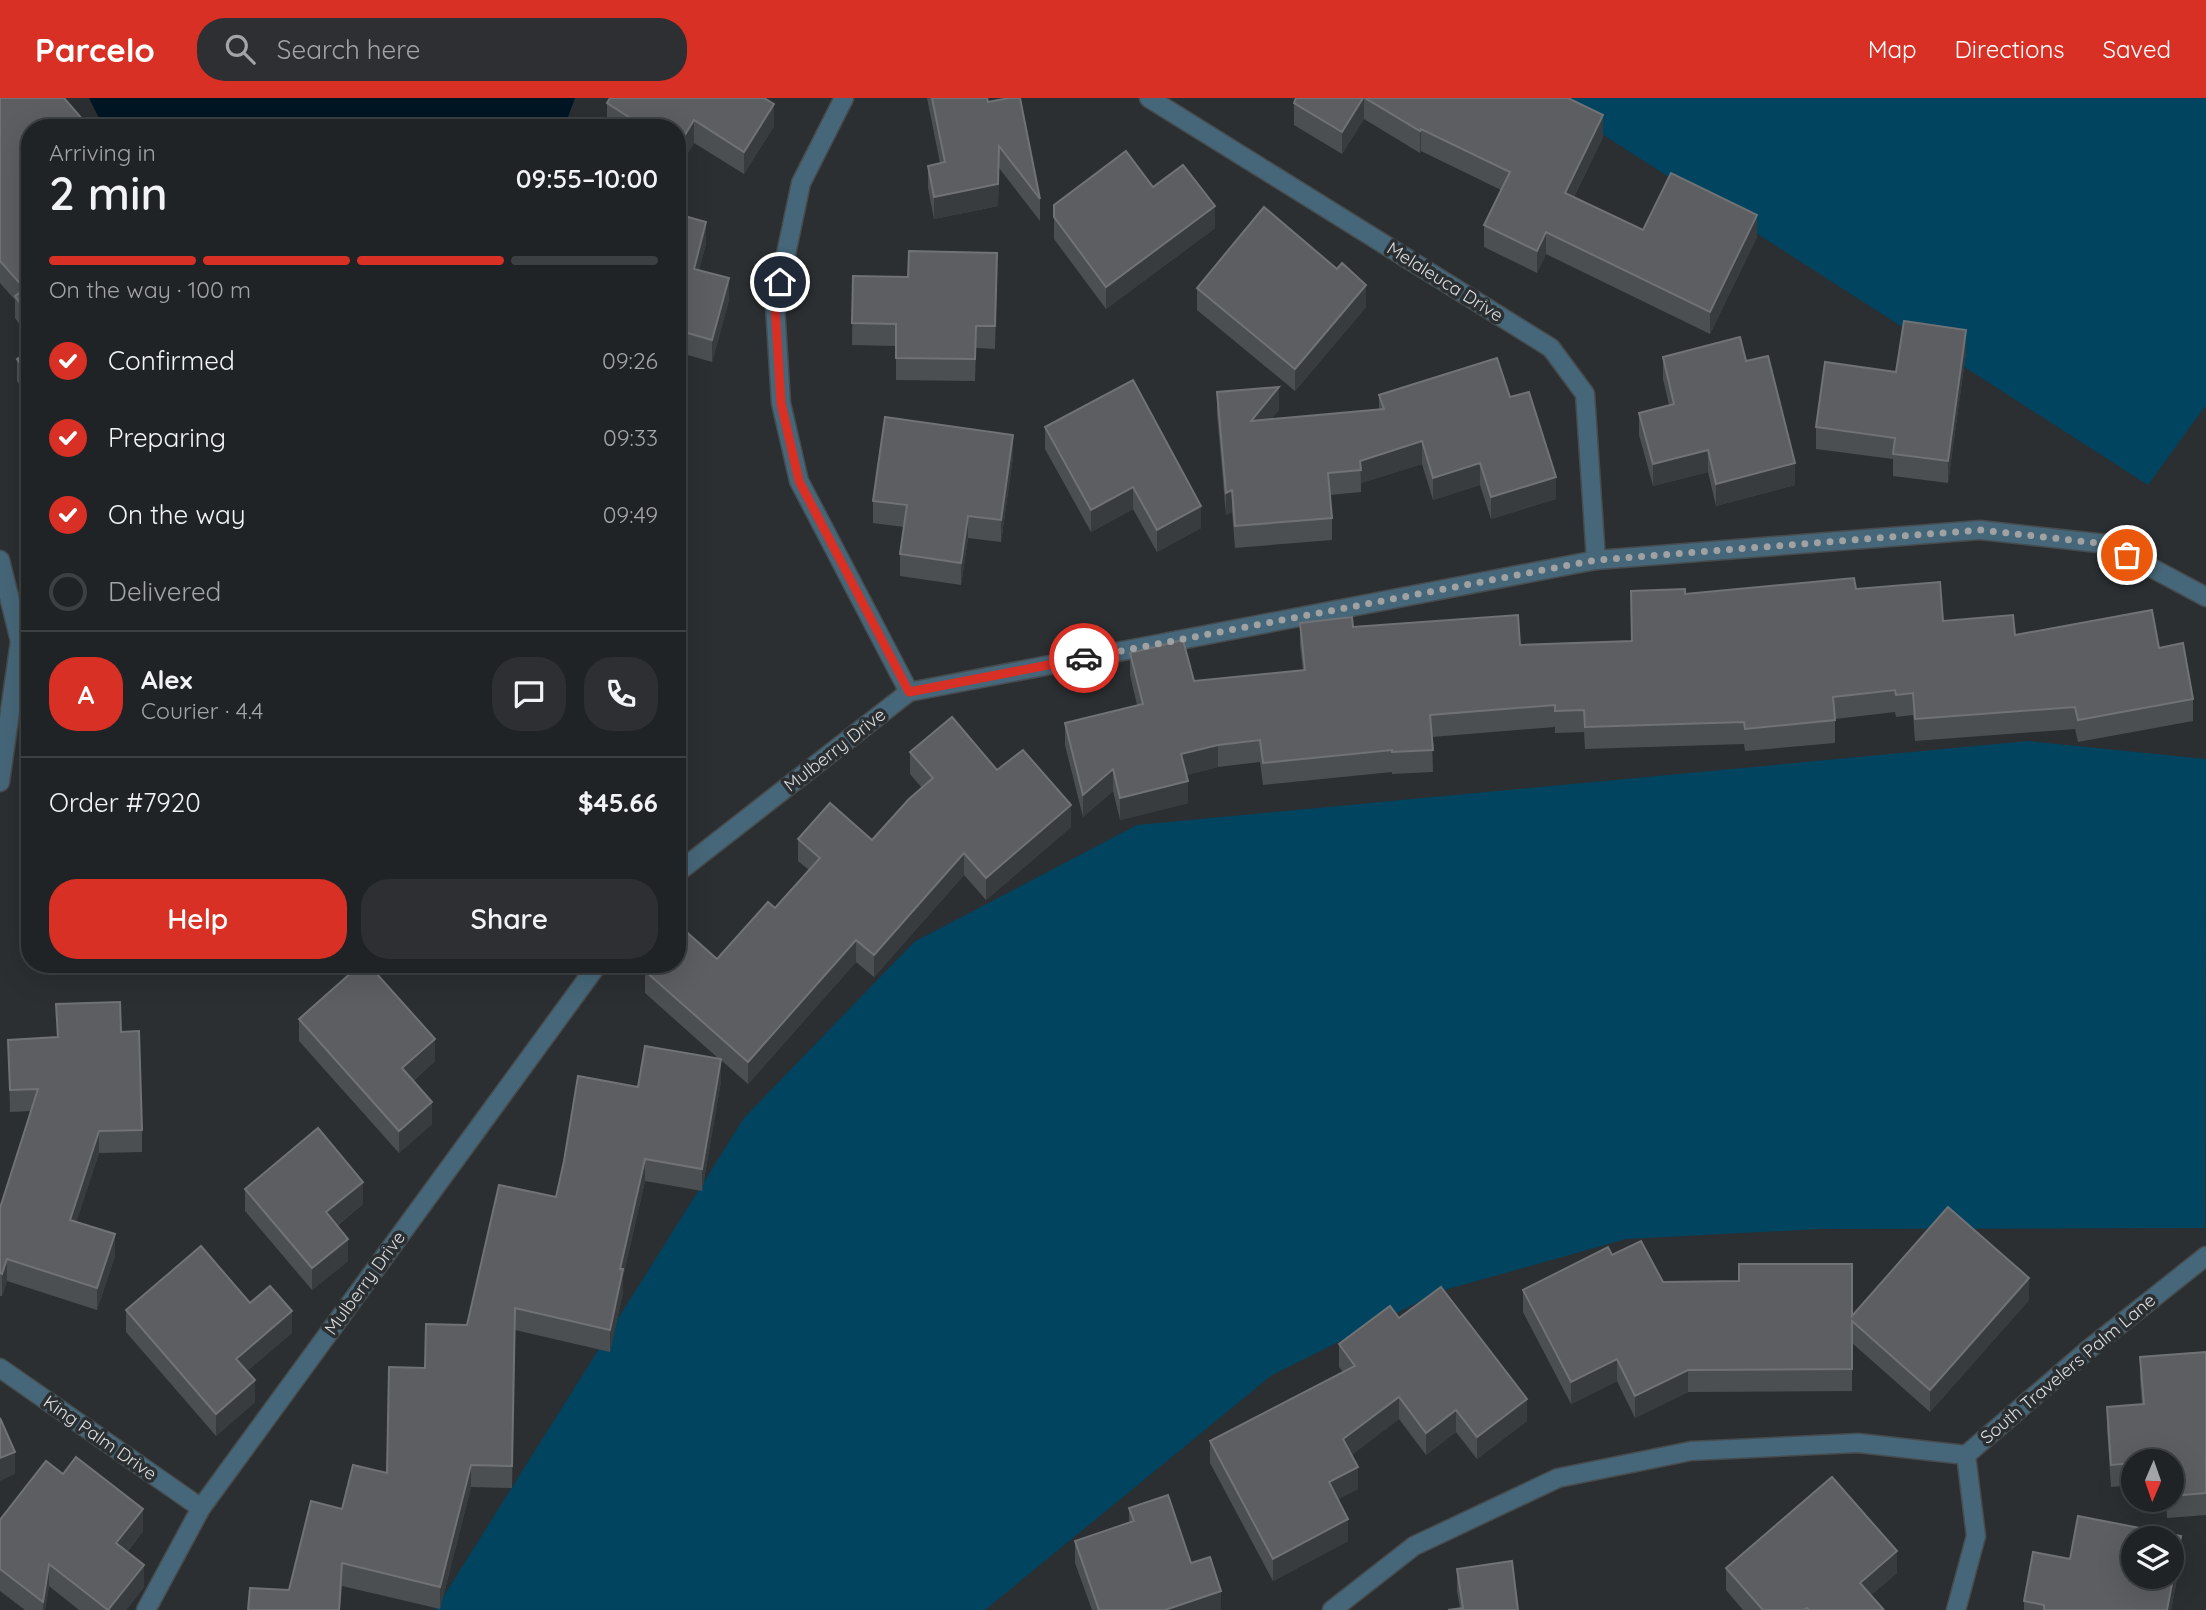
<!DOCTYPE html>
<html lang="en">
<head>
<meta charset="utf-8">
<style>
	:root { --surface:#202325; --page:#2d2f32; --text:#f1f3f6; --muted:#a2a4a7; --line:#3d4042; --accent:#d93025 }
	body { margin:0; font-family:Quicksand,sans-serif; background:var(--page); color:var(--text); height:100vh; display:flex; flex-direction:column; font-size:26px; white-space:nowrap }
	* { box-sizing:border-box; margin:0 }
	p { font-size:23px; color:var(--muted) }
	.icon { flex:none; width:38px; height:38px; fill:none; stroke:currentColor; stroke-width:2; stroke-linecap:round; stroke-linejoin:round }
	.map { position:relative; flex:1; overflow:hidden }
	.panel { position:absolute; left:21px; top:21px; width:665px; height:854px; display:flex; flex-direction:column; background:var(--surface); border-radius:28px; box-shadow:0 7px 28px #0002,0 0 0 2px var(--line) }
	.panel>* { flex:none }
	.needle { width:46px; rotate:182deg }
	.controls { position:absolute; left:2121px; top:1351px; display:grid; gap:14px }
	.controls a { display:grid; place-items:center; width:63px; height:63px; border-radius:50%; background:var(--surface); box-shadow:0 7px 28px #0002,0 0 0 2px var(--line); font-size:35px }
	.pin { position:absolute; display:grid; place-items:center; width:60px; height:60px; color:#fff; margin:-30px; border:4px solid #fff; border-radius:50%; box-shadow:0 2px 7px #0007 }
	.courier { position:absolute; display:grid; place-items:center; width:70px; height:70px; margin:-35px; border:5px solid #d93025; border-radius:50%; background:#fff; color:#222; box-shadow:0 2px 9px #0007 }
	.summary em { font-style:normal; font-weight:600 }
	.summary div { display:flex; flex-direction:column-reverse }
	.summary { display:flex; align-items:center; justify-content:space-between; height:119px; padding:0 28px }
	h1 { font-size:46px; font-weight:600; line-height:52px }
	.bar { display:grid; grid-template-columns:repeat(4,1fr); gap:10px 7px; align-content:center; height:84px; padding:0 28px }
	.bar i { height:9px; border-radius:5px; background:var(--line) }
	.bar .selected { background:var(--accent) }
	.bar p { grid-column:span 4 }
	.line { display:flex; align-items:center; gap:18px; padding:0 28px; border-top:2px solid var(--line) }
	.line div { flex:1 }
	.round { display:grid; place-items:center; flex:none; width:74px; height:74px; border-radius:28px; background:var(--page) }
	ol { padding:0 28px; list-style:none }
	li { display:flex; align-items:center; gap:21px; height:77px }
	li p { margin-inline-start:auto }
	li .icon { padding:7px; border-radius:50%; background:var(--accent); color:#fff; stroke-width:4 }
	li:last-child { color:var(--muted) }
	li i { width:38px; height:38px; border:4px solid var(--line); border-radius:50% }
	.cta { display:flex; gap:14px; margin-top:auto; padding:14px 28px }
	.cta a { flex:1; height:80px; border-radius:28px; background:var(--accent); color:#fff; font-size:28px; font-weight:600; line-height:80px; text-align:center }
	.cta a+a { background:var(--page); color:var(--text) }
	header { display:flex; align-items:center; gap:42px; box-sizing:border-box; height:98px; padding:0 35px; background:var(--accent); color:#fff }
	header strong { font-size:33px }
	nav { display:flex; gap:38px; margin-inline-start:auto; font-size:24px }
	.search { width:490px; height:63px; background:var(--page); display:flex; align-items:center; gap:18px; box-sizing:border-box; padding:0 24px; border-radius:28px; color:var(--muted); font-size:26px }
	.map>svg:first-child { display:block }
	.green { fill:#014460 }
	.water { fill:#001624 }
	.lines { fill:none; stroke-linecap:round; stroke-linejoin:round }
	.minor-casing { stroke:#474b4d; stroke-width:21 }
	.minor { stroke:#466779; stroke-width:18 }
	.wall { fill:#4c4f52 }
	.shaded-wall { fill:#383c3e }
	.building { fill:#5c5e61; stroke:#707275; stroke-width:2; fill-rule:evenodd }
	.done { stroke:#9fa1a3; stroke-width:7; stroke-dasharray:0 12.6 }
	.route { stroke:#d93025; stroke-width:9 }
	.labels { text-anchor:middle; stroke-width:7; stroke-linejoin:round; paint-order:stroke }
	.street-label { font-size:18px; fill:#dddfe0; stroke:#2b2f31 }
</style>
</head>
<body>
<header>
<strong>Parcelo</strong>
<div class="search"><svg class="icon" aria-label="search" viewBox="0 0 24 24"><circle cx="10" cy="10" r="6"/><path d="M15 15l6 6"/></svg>Search here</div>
<nav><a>Map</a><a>Directions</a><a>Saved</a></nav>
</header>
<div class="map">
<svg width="2206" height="1512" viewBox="0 0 2206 1512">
	<rect width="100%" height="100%" fill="#2b2f31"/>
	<g class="green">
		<path d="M1546 0H2206V307L2148 387Z"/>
		<path d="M2028 643 2206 661 2205 1130 1820 1131 1626 1141 1441 1193 1272 1277 985 1512H435L744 1020 914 844 1137 727Z"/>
	</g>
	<path class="water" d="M89 0H575L564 30H104Z"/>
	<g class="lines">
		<defs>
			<g id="minor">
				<path d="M844 0 801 85 775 208 781 305 799 383 909 594"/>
				<path d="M1149 0 1551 250 1585 296 1596 462"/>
				<path d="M0 462 20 543 0 684"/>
				<path d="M677 775 909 594 1596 462 1980 432 2107 446 2206 499"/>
				<path d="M0 1270 201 1410"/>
				<path d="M146 1512 201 1410 598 866"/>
				<path d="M1332 1512 1414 1448 1558 1380 1691 1353 1858 1345 1966 1357 2089 1251 2206 1158"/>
				<path d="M1956 1512 1976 1438 1966 1357"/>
			</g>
		</defs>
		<use href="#minor" class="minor-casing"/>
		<use href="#minor" class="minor"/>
	</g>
	<g class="wall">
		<path d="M0 0 30 30V241L15 220V202L0 185Z"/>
		<path d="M927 0H987L988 4 1040 101V123L999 70 998 108 934 121 928 90V68L940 65Z"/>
		<path d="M1296 0H1568L1603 39 1574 99 1643 132 1757 139 1710 236 1546 156 1537 175 1484 149V127L1501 92 1421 53 1420 55 1364 21 1342 56 1294 27V5Z"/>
		<path d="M607 5 774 28 744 76 694 45 677 72V30H611L607 27Z"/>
		<path d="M1054 107 1215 130 1106 211 1054 141Z"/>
		<path d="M677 116 706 146 699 172 729 202 712 264 677 254Z"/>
		<path d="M997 177 995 251 976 250 975 283 896 282V248L852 247 853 178 908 179Z"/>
		<path d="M1197 190 1366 209 1295 293 1197 212Z"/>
		<path d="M30 253V301L17 283V261Z"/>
		<path d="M1966 254 1948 385 1893 378V361L1816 351V329L1896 274Z"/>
		<path d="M1663 259 1746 263 1795 387 1716 408 1708 374 1653 388 1639 337V315L1669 307 1663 281Z"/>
		<path d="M1217 294 1279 312 1271 321 1379 311V297L1510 299 1556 401 1491 421 1480 387 1433 402 1422 366 1361 385V394L1330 397 1332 420V442L1235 450 1232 414 1226 417 1217 316Z"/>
		<path d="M1045 329 1201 430 1157 454 1133 411 1091 434 1045 351Z"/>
		<path d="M1013 359 1001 444 968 440 961 487 900 478V456L904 429 873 425V403Z"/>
		<path d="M1856 491 1943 523 2015 537 2159 550 2193 601V623L2078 644 2075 631 1915 643 1913 617 1896 619 1895 614 1835 621V645L1745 653 1744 646 1585 651 1584 634 1555 635V629L1432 639 1433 674 1392 676V674L1263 687 1260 664 1218 669 1186 677 1188 705 1120 722 1113 693 1083 719 1065 647V625L1137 607 1130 577V555L1194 583 1303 572 1300 547V525L1353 529 1520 547 1632 543 1631 493 1685 496Z"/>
		<path d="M910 654 997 672 1071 729 986 802 964 777 874 879 856 864 748 986 721 962V983L702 1093 645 1083 623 1179V1194L610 1254 515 1232 512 1390 471 1389 440 1511 342 1488 340 1512H248L289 1492 342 1411 387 1375 425 1270 467 1227 556 1099 638 989 719 961 645 895V873L717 861 775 810 809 772 798 763V741L872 742 922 690 910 676Z"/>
		<path d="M444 866H458L455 872Z"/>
		<path d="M509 866H523L521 872Z"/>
		<path d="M56 906 121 934 142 1032V1054L99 1055 76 1124 115 1158 97 1212 7 1183 2 1198H0V1110L31 1013 10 1014 8 942 57 939Z"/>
		<path d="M299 921 435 963 413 983 432 1026 399 1055 299 943Z"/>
		<path d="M245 1091 363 1106 337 1128 348 1163 312 1192 245 1113Z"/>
		<path d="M1612 1157 1663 1184 1852 1218 2029 1202 1930 1314 1852 1245V1293L1688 1294 1635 1320 1617 1283 1571 1306 1523 1214V1192Z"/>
		<path d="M126 1212 292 1235 247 1273 255 1304 216 1338 126 1234Z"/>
		<path d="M1399 1220 1527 1323 1477 1361 1456 1334 1426 1357 1399 1321 1351 1357 1358 1391 1338 1401 1348 1443 1273 1483 1210 1365V1343L1343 1274 1339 1269V1246Z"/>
		<path d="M2206 1254V1417L2167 1420 2166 1402H2172V1363H2133V1387L2111 1389 2107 1331V1309L2142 1307 2140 1281V1259Z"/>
		<path d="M63 1376 143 1433 127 1454 144 1489 126 1512H79L49 1488 45 1512H25L0 1493V1422Z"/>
		<path d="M1129 1410 1191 1465 1221 1512H1092L1075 1465V1443L1129 1425Z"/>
		<path d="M2181 1460 2171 1512H2024V1503L2070 1461Z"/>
		<path d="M1726 1470 1897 1475 1871 1497 1884 1512H1743L1726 1492Z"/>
		<path d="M1457 1471 1518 1512 1460 1510 1457 1493Z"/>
	</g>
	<g class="shaded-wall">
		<path d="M1364 0V21L1342 56V34Z"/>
		<path d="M774 6V28L744 76V54Z"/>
		<path d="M1603 17V39L1565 117V95Z"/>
		<path d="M694 22V45L677 72V50Z"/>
		<path d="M1421 31V53L1420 55V33Z"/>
		<path d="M999 48 998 108 934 121V99Z"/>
		<path d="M1215 108V130L1106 211V189Z"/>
		<path d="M1757 117V139L1710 236V214Z"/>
		<path d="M706 124V146L694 193V171Z"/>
		<path d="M1546 134V156L1537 175V153Z"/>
		<path d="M729 180V202L712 264V242Z"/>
		<path d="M1366 187V209L1295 293V271Z"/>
		<path d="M1966 232V254L1948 385V363Z"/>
		<path d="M1279 289V312L1251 345V323Z"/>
		<path d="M1013 337V359L1001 444V422Z"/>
		<path d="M1422 343V366L1361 385 1360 363Z"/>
		<path d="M1708 352V374L1653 388V366Z"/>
		<path d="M1480 365V387L1433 402V380Z"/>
		<path d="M1795 365V387L1716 408V386Z"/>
		<path d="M1556 379V401L1491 421V399Z"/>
		<path d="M1133 389V411L1091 434V412Z"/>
		<path d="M1232 392V414L1226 417V395Z"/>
		<path d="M1201 408V430L1157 454V432Z"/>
		<path d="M968 418V440L961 487V465Z"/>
		<path d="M1218 647V669L1181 678V656Z"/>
		<path d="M1113 671V693L1083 719V697Z"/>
		<path d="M1188 683V705L1120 722V700Z"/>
		<path d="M1071 707V729L986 802V780Z"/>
		<path d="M964 755V777L874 879V857Z"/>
		<path d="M856 842V864L748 986V964Z"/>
		<path d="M435 941V963L402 992V970Z"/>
		<path d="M721 961V983L702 1093V1071Z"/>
		<path d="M432 1004V1026L399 1055V1033Z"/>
		<path d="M99 1033V1055L70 1144V1122Z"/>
		<path d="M645 1061V1083L623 1179V1194L610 1254V1232L620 1171Z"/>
		<path d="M363 1084V1106L326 1136V1114Z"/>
		<path d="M115 1136V1158L97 1212V1190Z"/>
		<path d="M348 1141V1163L312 1192V1170Z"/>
		<path d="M7 1161V1183L2 1198V1176Z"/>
		<path d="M2029 1180V1202L1930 1314V1292Z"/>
		<path d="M292 1213V1235L236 1283V1261Z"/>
		<path d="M1617 1261V1283L1571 1306V1284Z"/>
		<path d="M1688 1272V1294L1635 1320V1298Z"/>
		<path d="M255 1282V1304L216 1338V1316Z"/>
		<path d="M1399 1299V1321L1343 1364V1341Z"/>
		<path d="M1527 1301V1323L1477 1361V1339Z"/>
		<path d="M1456 1312V1334L1426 1357V1335Z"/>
		<path d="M15 1354V1376L0 1383V1360Z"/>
		<path d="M471 1367V1389L440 1511V1489Z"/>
		<path d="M1358 1369V1391L1329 1406V1384Z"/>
		<path d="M143 1411V1433L116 1467V1445Z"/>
		<path d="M1348 1421V1443L1273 1483V1461Z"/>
		<path d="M2181 1438V1460L2171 1512H2167Z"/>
		<path d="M1897 1453V1475L1860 1507V1485Z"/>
		<path d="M49 1466V1488L45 1512H43V1504Z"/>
		<path d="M144 1467V1489L126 1512H108Z"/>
		<path d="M1221 1493V1512H1165Z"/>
	</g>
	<g class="building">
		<path d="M0 0H64L90 30H30V219L15 198 25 191 0 163Z"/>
		<path d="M610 0H764L774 6 744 54 694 22 677 50V30H646L607 5Z"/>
		<path d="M932 0H987L988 4 1009 0H1020L1040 101 999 48 998 86 934 99 928 68 945 64Z"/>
		<path d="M1296 0H1363L1342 34 1294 5Z"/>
		<path d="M1365 0H1568L1603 17 1565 95 1643 132 1671 75 1757 117 1710 214 1546 134 1537 153 1484 127 1510 74 1421 31 1420 33Z"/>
		<path d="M1126 53 1153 89 1183 67 1215 108 1106 189 1054 119V107Z"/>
		<path d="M1264 109 1337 171 1342 165 1366 187 1295 271 1197 190Z"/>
		<path d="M677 116 706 124 694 171 729 180 712 242 677 232Z"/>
		<path d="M909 153 997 155 995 228H976L975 261 896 260V226L852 225 853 178 908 179Z"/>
		<path d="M1904 223 1966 232 1948 363 1893 356 1895 340 1816 329 1825 264 1896 274Z"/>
		<path d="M1740 239 1746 263 1768 258 1795 365 1716 386 1708 352 1653 366 1639 315 1674 306 1663 259Z"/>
		<path d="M30 253V279L17 261Z"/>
		<path d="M1497 260 1510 299 1529 294 1556 379 1491 399 1480 365 1433 380 1422 343 1360 363 1361 372 1328 375 1332 420 1235 428 1232 392 1226 395 1217 294 1279 289 1251 323 1384 311 1379 297Z"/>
		<path d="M1133 282 1201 408 1157 432 1133 389 1091 412 1045 329Z"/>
		<path d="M885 319 1013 337 1001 422 968 418 961 465 900 456 907 407 873 403Z"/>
		<path d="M1854 480 1856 491 1940 484 1943 523 2013 517 2015 537 2152 512 2159 550 2183 545 2193 601 2078 622 2075 609 1915 621 1913 595 1896 597 1895 592 1833 599 1835 622 1745 631 1744 624 1585 629 1584 612 1555 613V607L1430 617 1433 652 1392 654V652L1263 665 1260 642 1218 647 1181 656 1188 683 1120 700 1113 671 1083 697 1065 625 1143 606 1130 555 1183 542 1194 583 1305 572 1300 525 1352 519 1353 529 1518 517 1520 547 1632 543 1631 493 1685 491V496Z"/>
		<path d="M952 619 997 672 1023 652 1071 707 986 780 964 755 874 857 856 842 748 964 645 873 651 866H677V836L682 830 717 861 768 804 775 810 820 760 798 741 830 705 872 742 909 701 933 680 910 654Z"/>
		<path d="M361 866H368L435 941 402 970 432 1004 399 1033 299 921Z"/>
		<path d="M120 904 121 934 139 933 142 1032 99 1033 70 1122 115 1136 97 1190 7 1161 2 1176 0 1175V1110L38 991 10 992 8 942 58 939 56 906Z"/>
		<path d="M645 948 721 961 702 1071 645 1061 620 1171H623L610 1232 515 1210 512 1368 471 1367 440 1489 342 1465 339 1512H248L250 1490 289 1492 311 1403 342 1411 353 1367 387 1375 389 1269 425 1270 426 1226 467 1227 499 1087 556 1099 564 1063 578 978 638 989Z"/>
		<path d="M318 1030 363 1084 326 1114 348 1141 312 1170 245 1091Z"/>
		<path d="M1948 1109 2029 1180 1930 1292 1852 1223V1271L1688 1272 1635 1298 1617 1261 1571 1284 1523 1192 1608 1149 1612 1157 1641 1143 1663 1184 1739 1183V1166H1852V1218Z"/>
		<path d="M201 1148 250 1205 270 1188 292 1213 236 1261 255 1282 216 1316 126 1212Z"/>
		<path d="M1441 1189 1527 1301 1477 1339 1456 1312 1426 1335 1399 1299 1343 1341 1358 1369 1329 1384 1348 1421 1273 1461 1210 1343 1355 1268 1339 1246 1390 1208 1399 1220Z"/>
		<path d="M2206 1254V1395L2172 1398V1363H2133V1365L2111 1367 2107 1309 2144 1306 2140 1259Z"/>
		<path d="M0 1320 15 1354 0 1360Z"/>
		<path d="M76 1359 143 1411 116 1445 144 1467 108 1512 49 1466 43 1504 0 1471V1422L46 1363 63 1376Z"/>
		<path d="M1832 1379 1897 1453 1860 1485 1884 1512H1809L1807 1510 1804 1512H1763L1726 1470Z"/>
		<path d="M1168 1397 1191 1465 1210 1459 1221 1493 1165 1512H1099L1075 1443 1134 1423 1129 1410Z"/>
		<path d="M2078 1418 2181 1438 2167 1512H2044V1507L2024 1503 2033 1454 2070 1461ZM2133 1440H2172V1479H2133Z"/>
		<path d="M1512 1463 1518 1512H1448L1463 1510 1457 1471Z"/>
	</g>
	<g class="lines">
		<path class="done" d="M1084 560 1596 462 1980 432 2107 446 2127 457"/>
		<path class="route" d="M780 184 775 208 781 305 799 383 909 594 1084 560"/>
	</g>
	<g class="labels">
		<g class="street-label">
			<text transform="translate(1445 184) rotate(32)" y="6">Melaleuca Drive</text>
			<text transform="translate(835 652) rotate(-38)" y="6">Mulberry Drive</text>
			<text transform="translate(365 1185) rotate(-54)" y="6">Mulberry Drive</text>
			<text transform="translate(2068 1271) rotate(-40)" y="6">South Travelers Palm Lane</text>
			<text transform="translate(100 1340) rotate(35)" y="6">King Palm Drive</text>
		</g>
	</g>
</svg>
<div class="controls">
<a><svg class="needle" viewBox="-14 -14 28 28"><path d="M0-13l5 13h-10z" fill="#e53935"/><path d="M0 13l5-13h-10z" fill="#a2a4a7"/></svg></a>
<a><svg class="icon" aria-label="layers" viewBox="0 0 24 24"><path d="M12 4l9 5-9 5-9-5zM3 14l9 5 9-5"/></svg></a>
</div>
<div class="pin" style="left:2127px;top:457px;background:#ea580c"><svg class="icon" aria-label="bag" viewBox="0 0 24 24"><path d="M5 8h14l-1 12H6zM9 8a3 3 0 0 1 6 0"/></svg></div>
<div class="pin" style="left:780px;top:184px;background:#1f2937"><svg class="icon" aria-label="home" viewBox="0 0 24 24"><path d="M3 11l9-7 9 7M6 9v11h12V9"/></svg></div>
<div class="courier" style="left:1084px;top:560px"><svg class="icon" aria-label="car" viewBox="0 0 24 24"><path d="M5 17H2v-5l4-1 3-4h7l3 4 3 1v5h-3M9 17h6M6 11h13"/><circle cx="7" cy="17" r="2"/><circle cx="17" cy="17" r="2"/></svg></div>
<section class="panel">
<div class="summary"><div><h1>2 min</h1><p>Arriving in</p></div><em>09:55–10:00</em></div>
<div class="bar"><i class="selected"></i><i class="selected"></i><i class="selected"></i><i></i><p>On the way · 100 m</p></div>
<ol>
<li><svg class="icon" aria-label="check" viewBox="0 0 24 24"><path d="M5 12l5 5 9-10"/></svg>Confirmed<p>09:26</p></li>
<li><svg class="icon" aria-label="check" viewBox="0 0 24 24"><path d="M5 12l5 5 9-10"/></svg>Preparing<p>09:33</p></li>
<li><svg class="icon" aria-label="check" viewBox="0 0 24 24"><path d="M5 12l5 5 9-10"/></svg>On the way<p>09:49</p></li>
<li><i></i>Delivered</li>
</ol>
<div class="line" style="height:126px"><b class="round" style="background:var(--accent);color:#fff">A</b><div><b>Alex</b><p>Courier · 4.4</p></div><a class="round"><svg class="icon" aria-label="chat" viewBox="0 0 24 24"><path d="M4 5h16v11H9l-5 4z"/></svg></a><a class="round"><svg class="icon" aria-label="phone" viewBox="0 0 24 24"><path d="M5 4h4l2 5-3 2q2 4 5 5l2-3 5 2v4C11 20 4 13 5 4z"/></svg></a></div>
<div class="line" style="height:91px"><div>Order #7920</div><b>$45.66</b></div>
<div class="cta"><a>Help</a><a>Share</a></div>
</section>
</div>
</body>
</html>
